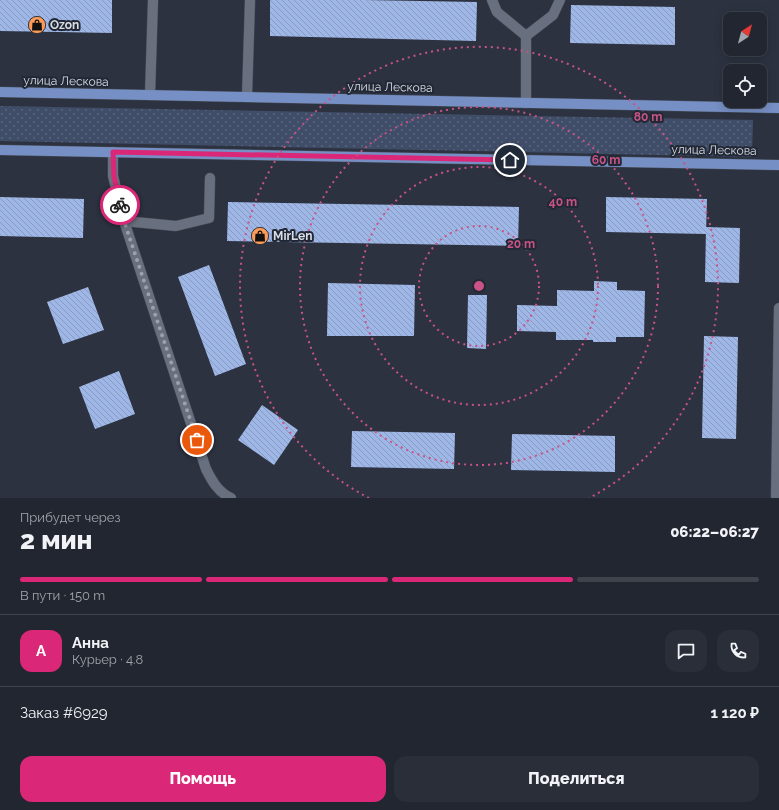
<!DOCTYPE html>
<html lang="ru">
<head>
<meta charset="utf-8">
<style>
	:root { --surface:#212630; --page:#292e38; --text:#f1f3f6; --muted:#a2a5ab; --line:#3e434c; --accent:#db2777 }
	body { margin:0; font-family:Raleway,sans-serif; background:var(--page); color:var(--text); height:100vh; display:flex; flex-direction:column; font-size:15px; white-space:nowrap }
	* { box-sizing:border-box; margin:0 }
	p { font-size:13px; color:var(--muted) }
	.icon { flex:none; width:22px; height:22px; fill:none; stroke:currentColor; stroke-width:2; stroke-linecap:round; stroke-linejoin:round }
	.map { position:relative; height:498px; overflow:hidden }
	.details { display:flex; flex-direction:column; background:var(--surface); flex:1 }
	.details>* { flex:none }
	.needle { width:26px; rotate:36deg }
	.buttons { position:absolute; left:723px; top:12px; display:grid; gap:8px }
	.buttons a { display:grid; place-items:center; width:44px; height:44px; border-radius:8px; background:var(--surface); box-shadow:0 2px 10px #0003,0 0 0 1px var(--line); font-size:20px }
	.pin { position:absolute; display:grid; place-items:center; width:34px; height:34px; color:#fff; margin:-17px; border:2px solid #fff; border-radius:50%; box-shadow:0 1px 4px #0007 }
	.courier { position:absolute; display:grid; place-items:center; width:40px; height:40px; margin:-20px; border:3px solid #db2777; border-radius:50%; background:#fff; color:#222; box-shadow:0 1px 5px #0007 }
	.headline em { font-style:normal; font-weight:800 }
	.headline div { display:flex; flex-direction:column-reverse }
	.headline { display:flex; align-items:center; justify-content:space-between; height:68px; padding:0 20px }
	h1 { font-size:26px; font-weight:800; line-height:30px }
	.bar { display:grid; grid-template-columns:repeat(4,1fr); gap:6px 4px; align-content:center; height:48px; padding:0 20px }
	.bar i { height:5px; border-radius:3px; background:var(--line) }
	.bar .active { background:var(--accent) }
	.bar p { grid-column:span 4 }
	.line { display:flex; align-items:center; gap:10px; padding:0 20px; border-top:1px solid var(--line) }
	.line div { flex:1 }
	.round { display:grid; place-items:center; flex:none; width:42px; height:42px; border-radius:12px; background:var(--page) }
	.primary-button { display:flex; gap:8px; margin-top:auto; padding:8px 20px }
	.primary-button a { flex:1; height:46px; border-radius:12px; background:var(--accent); color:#fff; font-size:16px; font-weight:800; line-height:46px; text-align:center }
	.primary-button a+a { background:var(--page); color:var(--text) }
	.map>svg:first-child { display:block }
	.grass { fill:url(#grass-dots) }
	.building { fill:url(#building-back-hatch) }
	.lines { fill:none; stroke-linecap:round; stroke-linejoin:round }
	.minor-casing { stroke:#474d58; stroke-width:11 }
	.major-casing { stroke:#474d58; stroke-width:11 }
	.minor { stroke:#68707f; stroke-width:10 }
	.major { stroke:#768fc4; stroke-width:10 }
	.done { stroke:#9ca2ac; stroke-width:4; stroke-dasharray:0 7.2 }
	.route { stroke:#db2777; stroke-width:5 }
	.ring { fill:none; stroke:#c95385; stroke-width:2; stroke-dasharray:2 4 }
	.labels { text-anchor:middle; stroke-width:4; stroke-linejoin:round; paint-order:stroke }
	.poi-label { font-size:12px; font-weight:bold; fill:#d9dee6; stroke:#222835; text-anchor:start }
	.street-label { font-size:12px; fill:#d9dee6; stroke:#222835 }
	.centre { fill:#c95385; stroke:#222835; stroke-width:2 }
	.ring-label { font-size:12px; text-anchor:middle; font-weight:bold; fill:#c95385; stroke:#222835; stroke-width:4; stroke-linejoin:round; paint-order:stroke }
</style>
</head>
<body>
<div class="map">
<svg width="779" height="498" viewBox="0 0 779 498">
	<defs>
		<pattern id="grass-dots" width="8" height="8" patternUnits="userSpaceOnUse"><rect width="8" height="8" fill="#404d69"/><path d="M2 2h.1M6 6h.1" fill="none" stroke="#5b667e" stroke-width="1.8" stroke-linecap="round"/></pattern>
		<pattern id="building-back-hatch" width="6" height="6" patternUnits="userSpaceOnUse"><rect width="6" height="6" fill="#9fb7e7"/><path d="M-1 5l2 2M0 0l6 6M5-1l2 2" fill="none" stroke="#889abe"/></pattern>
	</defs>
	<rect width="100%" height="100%" fill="#2c3240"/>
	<path class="grass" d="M0 106 753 120 752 157 0 141Z"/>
	<g class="building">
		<path d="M0 0H112V33L0 31Z"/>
		<path d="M270 0H365L477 2 476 41 270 36Z"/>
		<path d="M571 5 675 7V45L570 43Z"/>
		<path d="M0 197 84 199 83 238 0 236Z"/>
		<path d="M606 197 707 199 706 234 606 232Z"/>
		<path d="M228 202 519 207 518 246 227 241Z"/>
		<path d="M706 227 740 228 739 283 705 282Z"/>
		<path d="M209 265 246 364 215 376 178 277Z"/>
		<path d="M594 281 617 282V290L645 291 644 337H616V342H593V340H556V332L517 331V305L557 306V290L594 291Z"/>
		<path d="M328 283 415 285 414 336H327Z"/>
		<path d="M88 287 104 330 63 344 47 302Z"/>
		<path d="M468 295H487L486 349 467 348Z"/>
		<path d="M704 336 738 337 736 439 702 438Z"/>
		<path d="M119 371 135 414 95 429 79 387Z"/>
		<path d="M262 405 298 430 274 465 238 440Z"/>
		<path d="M352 431 455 433 454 469 351 467Z"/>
		<path d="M512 434 615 436V472L511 470Z"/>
	</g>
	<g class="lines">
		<defs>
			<g id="minor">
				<path d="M492 0 497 12 526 36V103"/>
				<path d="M526 36 553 15 560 0"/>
				<path d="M150 95 153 0"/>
				<path d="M247 97 250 0"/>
				<path d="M113 152V176L124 221 206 469C212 481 218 492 231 498"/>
				<path d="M124 221 176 226 209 218 210 178"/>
				<path d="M776 498 779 308"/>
			</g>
			<g id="major">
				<path d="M0 92 779 108"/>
				<path d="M0 150 779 165"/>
			</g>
		</defs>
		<use href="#minor" class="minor-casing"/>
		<use href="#major" class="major-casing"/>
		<use href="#minor" class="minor"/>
		<use href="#major" class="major"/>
	</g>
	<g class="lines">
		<path class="done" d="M120 205 124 221 197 440"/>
		<path class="route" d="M120 205 114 176 113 152 510 160"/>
	</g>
	<g class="ring">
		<circle cx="479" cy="286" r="60"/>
		<circle cx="479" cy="286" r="119"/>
		<circle cx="479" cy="286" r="179"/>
		<path d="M369 498A239 239 0 1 1 589 498"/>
	</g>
	<defs>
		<symbol id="shop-disc" viewBox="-11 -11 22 22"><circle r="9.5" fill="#fd9c56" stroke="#222835"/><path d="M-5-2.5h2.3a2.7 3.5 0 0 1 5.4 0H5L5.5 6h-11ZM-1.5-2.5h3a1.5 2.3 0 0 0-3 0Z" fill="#111"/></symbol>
	</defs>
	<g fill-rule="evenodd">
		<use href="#shop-disc" x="27" y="15" width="20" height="20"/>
		<use href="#shop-disc" x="250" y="226" width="20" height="20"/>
	</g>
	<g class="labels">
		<g class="poi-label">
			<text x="50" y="29">Ozon</text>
			<text x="273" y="240">MirLen</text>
		</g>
		<g class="street-label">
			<text transform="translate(66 81) rotate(1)" y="4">улица Лескова</text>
			<text transform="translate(390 87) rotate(1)" y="4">улица Лескова</text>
			<text transform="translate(714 150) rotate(1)" y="4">улица Лескова</text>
		</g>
	</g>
	<circle cx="479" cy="286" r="6" class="centre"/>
	<g class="ring-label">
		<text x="648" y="121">80 m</text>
		<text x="606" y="164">60 m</text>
		<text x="563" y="206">40 m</text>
		<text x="521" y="248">20 m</text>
	</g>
</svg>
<div class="buttons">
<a><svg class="needle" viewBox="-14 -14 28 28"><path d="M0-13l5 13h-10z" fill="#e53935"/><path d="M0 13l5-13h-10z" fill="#a2a5ab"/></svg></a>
<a><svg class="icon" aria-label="locate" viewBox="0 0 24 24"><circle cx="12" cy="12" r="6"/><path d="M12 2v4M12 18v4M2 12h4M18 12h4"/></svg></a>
</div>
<div class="pin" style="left:197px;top:440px;background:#ea580c"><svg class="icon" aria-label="bag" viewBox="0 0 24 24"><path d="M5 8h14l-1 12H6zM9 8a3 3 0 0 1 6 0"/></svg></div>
<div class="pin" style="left:510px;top:160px;background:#1f2937"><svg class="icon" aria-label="home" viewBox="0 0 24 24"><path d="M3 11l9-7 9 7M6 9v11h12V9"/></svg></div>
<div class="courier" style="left:120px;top:205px"><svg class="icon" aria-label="bike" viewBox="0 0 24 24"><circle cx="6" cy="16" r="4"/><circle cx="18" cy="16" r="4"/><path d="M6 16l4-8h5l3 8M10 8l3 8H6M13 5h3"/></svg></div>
</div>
<section class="details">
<div class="headline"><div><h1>2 мин</h1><p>Прибудет через</p></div><em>06:22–06:27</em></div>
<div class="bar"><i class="active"></i><i class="active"></i><i class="active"></i><i></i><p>В пути · 150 m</p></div>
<div class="line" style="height:72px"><b class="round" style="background:var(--accent);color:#fff">А</b><div><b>Анна</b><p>Курьер · 4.8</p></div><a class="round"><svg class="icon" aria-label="chat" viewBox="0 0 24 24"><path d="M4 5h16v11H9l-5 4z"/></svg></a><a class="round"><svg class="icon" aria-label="phone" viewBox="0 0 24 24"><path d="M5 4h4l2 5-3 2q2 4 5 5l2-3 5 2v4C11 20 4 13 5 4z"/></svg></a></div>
<div class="line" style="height:52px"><div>Заказ #6929</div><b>1 120 ₽</b></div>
<div class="primary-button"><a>Помощь</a><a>Поделиться</a></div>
</section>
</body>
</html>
